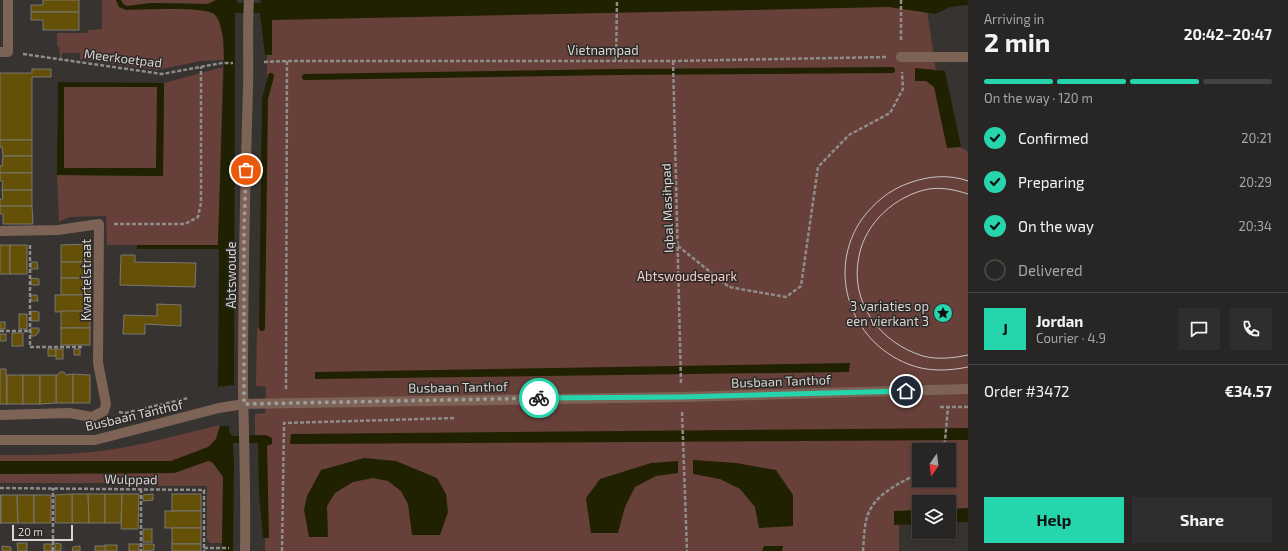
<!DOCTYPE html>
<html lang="en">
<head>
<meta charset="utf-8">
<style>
	:root { --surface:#282624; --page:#302e2c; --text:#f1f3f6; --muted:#a5a5a6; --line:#444341; --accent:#27d5ad }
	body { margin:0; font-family:"Exo 2",sans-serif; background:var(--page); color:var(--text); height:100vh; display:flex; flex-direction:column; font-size:15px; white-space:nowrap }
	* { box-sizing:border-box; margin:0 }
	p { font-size:13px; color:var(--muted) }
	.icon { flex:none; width:22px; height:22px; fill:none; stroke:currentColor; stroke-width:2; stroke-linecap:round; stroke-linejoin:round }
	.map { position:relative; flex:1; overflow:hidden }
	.sheet { display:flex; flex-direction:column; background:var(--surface); width:320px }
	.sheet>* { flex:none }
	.needle { width:26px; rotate:194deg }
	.controls { position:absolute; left:912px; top:443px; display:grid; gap:8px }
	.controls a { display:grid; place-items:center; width:44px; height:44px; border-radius:0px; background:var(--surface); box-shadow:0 2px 6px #0003,0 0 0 1px var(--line); font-size:20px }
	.scale { position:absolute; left:12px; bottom:10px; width:61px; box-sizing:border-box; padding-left:4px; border:2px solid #d8d6d4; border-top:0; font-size:11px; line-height:14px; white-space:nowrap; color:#d8d6d4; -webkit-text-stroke:3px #2c2926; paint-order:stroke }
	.pin { position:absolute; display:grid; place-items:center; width:34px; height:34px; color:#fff; margin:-17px; border:2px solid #fff; border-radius:50%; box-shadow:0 1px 4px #0007 }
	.courier { position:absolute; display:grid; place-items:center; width:40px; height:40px; margin:-20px; border:3px solid #27d5ad; border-radius:50%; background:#fff; color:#222; box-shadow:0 1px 5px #0007 }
	.head em { font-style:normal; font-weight:700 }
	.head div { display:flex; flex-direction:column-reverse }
	.head { display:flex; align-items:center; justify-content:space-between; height:68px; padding:0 16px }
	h1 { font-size:26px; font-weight:700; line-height:30px }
	.bar { display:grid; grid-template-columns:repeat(4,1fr); gap:6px 4px; align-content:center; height:48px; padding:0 16px }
	.bar i { height:5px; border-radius:3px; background:var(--line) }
	.bar .on { background:var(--accent) }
	.bar p { grid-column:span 4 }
	.line { display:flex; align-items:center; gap:10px; padding:0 16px; border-top:1px solid var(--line) }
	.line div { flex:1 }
	.round { display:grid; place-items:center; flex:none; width:42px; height:42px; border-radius:0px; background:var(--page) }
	ol { padding:0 16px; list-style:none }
	li { display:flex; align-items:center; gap:12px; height:44px }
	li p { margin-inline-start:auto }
	li .icon { padding:4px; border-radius:50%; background:var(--accent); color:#111; stroke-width:4 }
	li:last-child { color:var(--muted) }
	li i { width:22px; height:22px; border:2px solid var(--line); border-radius:50% }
	.button { display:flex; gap:8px; margin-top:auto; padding:8px 16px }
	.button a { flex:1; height:46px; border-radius:0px; background:var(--accent); color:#111; font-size:16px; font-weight:700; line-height:46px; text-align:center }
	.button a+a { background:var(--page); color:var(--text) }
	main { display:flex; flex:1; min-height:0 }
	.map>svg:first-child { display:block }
	.green { fill:#67403a; fill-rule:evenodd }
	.water { fill:#202100; fill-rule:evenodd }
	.pier { fill:#363330 }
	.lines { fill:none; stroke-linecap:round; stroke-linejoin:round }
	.stream { stroke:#202100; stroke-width:6 }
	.building { fill:#655008; stroke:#797773 }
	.path { stroke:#8f8c8a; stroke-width:2.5; stroke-dasharray:4 2; stroke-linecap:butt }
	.minor { stroke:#7d6356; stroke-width:10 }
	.tram { stroke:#c7c5c3; stroke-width:1 }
	.done { stroke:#9f9d9b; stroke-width:4; stroke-dasharray:0 7.2 }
	.route { stroke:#27d5ad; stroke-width:5 }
	.labels { text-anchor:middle; stroke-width:3; stroke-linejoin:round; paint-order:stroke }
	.street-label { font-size:13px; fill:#d8d6d4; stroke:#2c2926 }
	.park-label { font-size:13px; fill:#f7cec8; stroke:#2c2926 }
	.poi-label { font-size:13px; fill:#d8d6d4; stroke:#2c2926; text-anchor:end }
</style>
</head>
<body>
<main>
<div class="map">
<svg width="968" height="551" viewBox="0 0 968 551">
	<rect width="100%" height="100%" fill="#363330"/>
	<g class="green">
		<path d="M102 0H116L119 7 190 9 208 10 213 12 219 20 223 39 224 60 200 61 158 70 80 59V53H62V59L60 58 59 47 57 46V33H87L88 30 102 29Z"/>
		<path d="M121 0H216L208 4 152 3 127 6 123 4Z"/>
		<path d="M804 0H870L926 3 937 78 955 147H961L968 152V511L949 512V502H919V514L899 515V551H265V436H255V414L265 413 266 387 256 386 257 328H262L265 99 267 90V4ZM919 450H949V480H919Z"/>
		<path d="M223 67 218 245H107L106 216 69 217 59 222 57 175 163 176 164 83Z"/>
		<rect x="64" y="87" width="93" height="81"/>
		<path d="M220 425 216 439 208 448 171 461H0V455C34 455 67 455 101 451 141 446 181 434 220 425Z"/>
		<path d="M208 461 212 462 216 467 223 477 222 543H210L207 539V486H145L144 483H0V474L174 473Z"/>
	</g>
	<g class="water">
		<path d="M116 0H121L123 4 127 6 152 3 208 4 216 0H237V3H260L261 0H968V5L950 7 935 14 889 7 272 20V55H265L260 13H235L234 385H230L229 431 232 436 266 435 272 438V444L267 446 269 538H263L259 494 258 443H233L234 464 233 551H222L223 477 216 467 212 462 208 461 174 473 0 474V461H171L208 447 216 439 220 426H222V386L218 387 219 249H137V245H218L224 60C224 47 224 25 215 15 208 6 140 10 126 10L119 7Z"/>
		<path d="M915 68 945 71 961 147 947 148 934 87 926 81H915Z"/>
		<path d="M58 82 164 83 163 176 57 175ZM64 87H157L156 168H64Z"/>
		<path d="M850 363 849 372 315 379V372Z"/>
		<path d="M968 428V440L290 444 291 434Z"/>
		<path d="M364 458 396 461 437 478 446 494 448 512 440 535H412L408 504 401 491 388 481 373 478 353 482 335 493 327 506 328 537H309L304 510 307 496 321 470Z"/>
		<path d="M693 460 736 463 776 470 793 495V526L759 528 755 507 740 489 720 479 693 474Z"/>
		<path d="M678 461V473L656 476 635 487 625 507 618 533H591L586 498 600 479 651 463Z"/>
		<path d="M968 508V522H949V509Z"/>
		<path d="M919 510V524L894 525V511Z"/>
		<path d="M764 546H783L782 551H762Z"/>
	</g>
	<path class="pier" d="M234 385V387H232L231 426H220V388L218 389V387Z"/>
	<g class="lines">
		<g class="stream">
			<path d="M305 77 616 72 892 70"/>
			<path d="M262 328 265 99 271 76"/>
		</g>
	</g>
	<g class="building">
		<path d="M43 0H79V12H31V5H43Z"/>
		<path d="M31 12H79V30H43V20H31Z"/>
		<path d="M32 69H51V77H32V140H0V73H32Z"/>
		<path d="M0 140H32V156H3L2 147H0Z"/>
		<path d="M3 156H32V173H0V166H2Z"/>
		<path d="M0 173H32V190H2L3 181H0Z"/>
		<path d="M2 190H32V206H0V199H3Z"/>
		<path d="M0 206H32L33 224H3V214H0Z"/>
		<path d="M90 244V262H61V245Z"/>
		<rect x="0" y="245" width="10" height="29"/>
		<rect x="10" y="245" width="17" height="29"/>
		<path d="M121 255H135V262L196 263 195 287 120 285Z"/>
		<path d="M31 262H37L38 269H31Z"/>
		<rect x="61" y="262" width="29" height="16"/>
		<path d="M31 278 39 279V285H31Z"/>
		<rect x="61" y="278" width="29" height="17"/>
		<path d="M31 295H37L38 301H31Z"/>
		<path d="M55 295H90V311L55 312Z"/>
		<path d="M157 304 181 305V326L145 324V334H123L124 315 157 316Z"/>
		<path d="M31 311 39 312V321H31Z"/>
		<rect x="61" y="311" width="29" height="17"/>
		<rect x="19" y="314" width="8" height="15"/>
		<rect x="0" y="322" width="5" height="7"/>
		<path d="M31 328H39V332L35 336H31Z"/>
		<rect x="61" y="328" width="29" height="17"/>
		<rect x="12" y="333" width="11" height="13"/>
		<rect x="0" y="334" width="6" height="7"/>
		<rect x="48" y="349" width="8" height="7"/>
		<rect x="56" y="349" width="7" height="10"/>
		<rect x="74" y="349" width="6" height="6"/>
		<path d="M0 369H6L7 404H0Z"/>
		<path d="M60 372H64L66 375 73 374V403H56V375H58Z"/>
		<path d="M73 374 90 375V403H73Z"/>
		<rect x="7" y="375" width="16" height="29"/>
		<rect x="23" y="375" width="17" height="29"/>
		<path d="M40 375H56V403L40 404Z"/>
		<path d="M72 494H88L89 523H72Z"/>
		<path d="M72 494V523H55V495Z"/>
		<path d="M88 494H105V523H89Z"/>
		<path d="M105 494H122L121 523H105Z"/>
		<path d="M122 494H139L138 529H121Z"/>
		<path d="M153 494V500L143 501V495Z"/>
		<rect x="172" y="494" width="29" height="17"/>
		<path d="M0 495H1V523L0 524Z"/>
		<path d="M1 495H17L18 523H1Z"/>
		<path d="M17 495H34V523H18Z"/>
		<rect x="34" y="495" width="17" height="28"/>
		<rect x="165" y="511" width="36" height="17"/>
		<rect x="172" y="528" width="29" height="16"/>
		<rect x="143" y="529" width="9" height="13"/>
		<path d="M17 543H27V551H18Z"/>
		<path d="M55 543 61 544V551H55Z"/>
		<rect x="44" y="544" width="8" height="7"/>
		<rect x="129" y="544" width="10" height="7"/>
		<path d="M143 544H154V550L143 551Z"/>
		<rect x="172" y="544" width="29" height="7"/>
		<rect x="105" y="545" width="12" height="6"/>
		<path d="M2 546 11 547V551H2Z"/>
		<path d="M80 546V551H72L73 547Z"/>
		<rect x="95" y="546" width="10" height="5"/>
	</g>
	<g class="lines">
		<g class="path">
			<path d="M901 0V41"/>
			<path d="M23 54 162 74 222 63H233"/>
			<path d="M616 60 617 0"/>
			<path d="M673 61 681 383"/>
			<path d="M264 62 287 61H673L887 57"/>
			<path d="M114 224H185L198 217 201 203V67"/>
			<path d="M30 245V347H83"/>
			<path d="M678 246 729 287 786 297 801 286 818 167 849 135 890 113 903 89 902 72"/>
			<path d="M0 331H29"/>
			<path d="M286 389 287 61"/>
			<path d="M940 407H968"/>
			<path d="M119 412 125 413 188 398"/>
			<path d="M682 412 687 551"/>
			<path d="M942 450 945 441 948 407"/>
			<path d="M0 488 204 490V551"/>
			<path d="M141 489V551"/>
			<path d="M204 548H229"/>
			<path d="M53 551V488"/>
			<path d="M282 551 284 423 455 418"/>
			<path d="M863 551C864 540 864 527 867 517 874 494 900 483 919 473"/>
		</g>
		<g class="minor">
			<path d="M0 52H8V0"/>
			<path d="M901 57H968"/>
			<path d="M0 231 58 230 99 224 98 363 106 404 104 411 92 417 69 413 0 415"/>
			<path d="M0 440H95L219 408 244 404 682 397 968 389"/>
			<path d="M245 551C246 497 244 442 243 388 243 288 245 188 248 88 249 58 247 29 249 0"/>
		</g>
		<g class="tram">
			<path d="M968 181C949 174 928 176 909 183 889 190 874 203 862 219 826 271 850 341 908 364 927 372 949 371 968 367"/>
			<path d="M968 194C956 190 942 187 929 189 896 195 865 223 859 256 849 302 880 343 923 356 937 360 954 358 968 355"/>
		</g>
	</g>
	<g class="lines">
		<path class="done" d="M246 170 244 229V404L539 398"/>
		<path class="route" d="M539 398 682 397 906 391"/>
	</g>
	<defs>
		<symbol id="sight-disc" viewBox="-11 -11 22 22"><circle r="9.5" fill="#27d5ad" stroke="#2c2926"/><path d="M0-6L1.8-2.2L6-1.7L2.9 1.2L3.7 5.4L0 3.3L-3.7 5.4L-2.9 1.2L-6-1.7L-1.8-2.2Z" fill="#111"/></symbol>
	</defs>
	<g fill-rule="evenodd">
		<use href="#sight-disc" x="932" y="302" width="22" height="22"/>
	</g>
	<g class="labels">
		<g class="street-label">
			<text x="603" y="55">Vietnampad</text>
			<text transform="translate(123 58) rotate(7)" y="5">Meerkoetpad</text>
			<text transform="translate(667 208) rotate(-92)" y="5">Iqbal Masihpad</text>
			<text transform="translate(231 275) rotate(-90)" y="5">Abtswoude</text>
			<text transform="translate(86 280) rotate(-90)" y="5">Kwartelstraat</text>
			<text transform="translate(781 381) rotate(-2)" y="5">Busbaan Tanthof</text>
			<text transform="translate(458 387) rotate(-1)" y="5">Busbaan Tanthof</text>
			<text transform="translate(134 415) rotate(-13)" y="5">Busbaan Tanthof</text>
			<text transform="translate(131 479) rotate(1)" y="5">Wulppad</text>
		</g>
		<g class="park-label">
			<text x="687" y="281">Abtswoudsepark</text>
		</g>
		<g class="poi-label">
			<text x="929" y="311">3 variaties op<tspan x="929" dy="15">een vierkant 3</tspan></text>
		</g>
	</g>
</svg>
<div class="controls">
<a><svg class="needle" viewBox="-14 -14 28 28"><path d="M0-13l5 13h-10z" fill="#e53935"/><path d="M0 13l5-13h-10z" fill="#a5a5a6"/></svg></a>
<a><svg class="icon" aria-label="layers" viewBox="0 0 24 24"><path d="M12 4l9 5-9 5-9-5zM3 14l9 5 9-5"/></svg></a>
</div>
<div class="scale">20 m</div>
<div class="pin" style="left:246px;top:170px;background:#ea580c"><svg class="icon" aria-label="bag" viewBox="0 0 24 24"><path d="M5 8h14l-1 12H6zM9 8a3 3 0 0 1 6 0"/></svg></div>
<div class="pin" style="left:906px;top:391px;background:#1f2937"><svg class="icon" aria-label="home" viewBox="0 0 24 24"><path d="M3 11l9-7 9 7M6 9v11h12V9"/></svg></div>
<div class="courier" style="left:539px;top:398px"><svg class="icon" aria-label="bike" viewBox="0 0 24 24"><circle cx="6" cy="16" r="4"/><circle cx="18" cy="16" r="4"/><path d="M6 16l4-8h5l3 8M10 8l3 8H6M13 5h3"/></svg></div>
</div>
<section class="sheet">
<div class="head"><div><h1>2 min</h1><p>Arriving in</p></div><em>20:42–20:47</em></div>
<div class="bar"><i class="on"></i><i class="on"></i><i class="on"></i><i></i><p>On the way · 120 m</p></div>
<ol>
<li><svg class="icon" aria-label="check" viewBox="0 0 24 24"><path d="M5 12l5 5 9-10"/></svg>Confirmed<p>20:21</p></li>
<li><svg class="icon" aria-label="check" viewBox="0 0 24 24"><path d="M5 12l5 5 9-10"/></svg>Preparing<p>20:29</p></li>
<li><svg class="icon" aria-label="check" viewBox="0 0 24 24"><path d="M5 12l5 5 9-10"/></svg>On the way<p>20:34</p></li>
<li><i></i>Delivered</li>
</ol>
<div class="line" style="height:72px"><b class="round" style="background:var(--accent);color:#111">J</b><div><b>Jordan</b><p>Courier · 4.9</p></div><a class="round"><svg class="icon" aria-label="chat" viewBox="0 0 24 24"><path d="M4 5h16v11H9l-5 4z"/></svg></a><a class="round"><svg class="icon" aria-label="phone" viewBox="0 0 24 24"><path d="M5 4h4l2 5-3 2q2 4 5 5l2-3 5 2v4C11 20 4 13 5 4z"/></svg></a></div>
<div class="line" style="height:52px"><div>Order #3472</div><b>€34.57</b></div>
<div class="button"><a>Help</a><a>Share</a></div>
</section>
</main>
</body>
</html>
